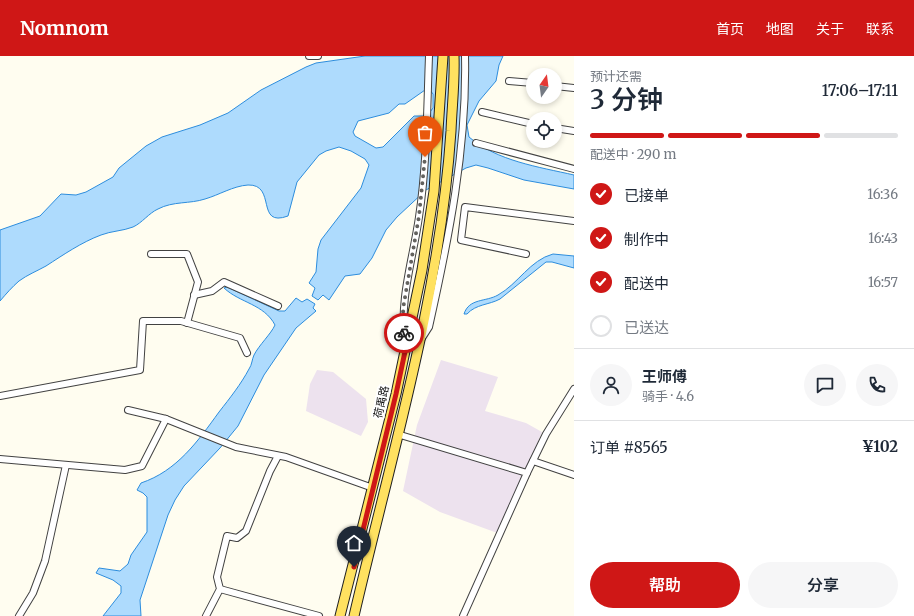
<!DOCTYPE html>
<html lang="zh">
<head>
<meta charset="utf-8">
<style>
	:root { --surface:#fff; --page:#f6f6f7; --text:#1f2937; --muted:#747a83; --line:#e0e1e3; --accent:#cf1716 }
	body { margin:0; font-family:Merriweather,"Noto Sans SC",serif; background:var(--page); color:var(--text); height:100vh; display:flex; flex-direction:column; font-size:15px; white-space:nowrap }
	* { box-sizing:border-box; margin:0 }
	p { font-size:13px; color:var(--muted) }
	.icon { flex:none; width:22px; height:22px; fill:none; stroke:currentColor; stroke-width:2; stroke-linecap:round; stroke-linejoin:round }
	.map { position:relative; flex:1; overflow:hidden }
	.drawer { display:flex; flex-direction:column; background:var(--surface); width:340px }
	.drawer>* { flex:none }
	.needle { width:26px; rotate:14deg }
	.fabs { position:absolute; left:526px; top:12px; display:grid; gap:8px }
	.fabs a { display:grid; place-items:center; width:36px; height:36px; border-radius:50%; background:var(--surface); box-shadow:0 2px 6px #0003; font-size:20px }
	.pin { position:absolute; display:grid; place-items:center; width:34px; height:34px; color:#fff; margin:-41px -17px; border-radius:50% 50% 50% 0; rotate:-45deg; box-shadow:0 0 4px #0007 }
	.pin .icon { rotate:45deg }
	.courier { position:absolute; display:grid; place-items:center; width:40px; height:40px; margin:-20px; border:3px solid #cf1716; border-radius:50%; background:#fff; color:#222; box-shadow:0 1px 5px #0007 }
	.summary em { font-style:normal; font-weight:600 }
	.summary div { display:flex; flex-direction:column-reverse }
	.summary { display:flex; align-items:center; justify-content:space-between; height:68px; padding:0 16px }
	h1 { font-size:26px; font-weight:600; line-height:30px }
	.bar { display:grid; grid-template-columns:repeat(4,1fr); gap:6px 4px; align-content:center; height:48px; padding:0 16px }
	.bar i { height:5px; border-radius:3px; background:var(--line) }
	.bar .on { background:var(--accent) }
	.bar p { grid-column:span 4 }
	.line { display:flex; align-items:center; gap:10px; padding:0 16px; border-top:1px solid var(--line) }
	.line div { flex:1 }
	.round { display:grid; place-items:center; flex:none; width:42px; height:42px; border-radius:21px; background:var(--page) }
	ol { padding:0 16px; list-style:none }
	li { display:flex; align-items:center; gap:12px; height:44px }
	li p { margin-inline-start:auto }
	li .icon { padding:4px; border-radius:50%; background:var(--accent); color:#fff; stroke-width:4 }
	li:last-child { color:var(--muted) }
	li i { width:22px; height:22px; border:2px solid var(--line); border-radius:50% }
	.action { display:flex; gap:8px; margin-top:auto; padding:8px 16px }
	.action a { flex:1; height:46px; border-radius:24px; background:var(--accent); color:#fff; font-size:16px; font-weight:600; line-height:46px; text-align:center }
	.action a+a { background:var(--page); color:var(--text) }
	header { display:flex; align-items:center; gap:24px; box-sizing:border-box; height:56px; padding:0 20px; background:var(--accent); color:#fff }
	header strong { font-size:19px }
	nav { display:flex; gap:22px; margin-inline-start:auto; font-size:14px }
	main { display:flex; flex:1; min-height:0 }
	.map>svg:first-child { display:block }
	.industrial { fill:#ede2ee }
	.water { fill:#aedbfd; stroke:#2d8ddd; fill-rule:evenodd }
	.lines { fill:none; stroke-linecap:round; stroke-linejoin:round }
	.minor-casing { stroke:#424242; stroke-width:8 }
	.primary-casing { stroke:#202020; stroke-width:11 }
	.minor { stroke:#fff; stroke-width:6 }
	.primary { stroke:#ffe160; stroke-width:9 }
	.done { stroke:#63625e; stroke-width:4; stroke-dasharray:0 7.2 }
	.route { stroke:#cf1716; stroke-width:5 }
	.labels { text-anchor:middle; stroke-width:4; stroke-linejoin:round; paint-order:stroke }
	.street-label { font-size:11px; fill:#0f0f0f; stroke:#fff }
</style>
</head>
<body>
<header>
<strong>Nomnom</strong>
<nav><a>首页</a><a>地图</a><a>关于</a><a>联系</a></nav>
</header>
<main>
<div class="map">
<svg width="574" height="560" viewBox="0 0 574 560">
	<rect width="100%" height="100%" fill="#fffdf0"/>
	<g class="industrial">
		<path d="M441 304 498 321 485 355 526 367 542 376 500 478 440 456 403 435 417 369Z"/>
		<path d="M317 314 333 316 366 343 368 366 361 380 306 355 310 328Z"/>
	</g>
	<g class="water">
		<path d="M365 0H503L499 9 496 25 479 45 467 69 469 81C497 105 539 111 574 119V133L524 124 488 112 476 109 466 112 426 134 397 161 386 174 372 202 360 218 345 220 329 244 323 239 318 244 312 240 315 232 309 227 316 216 318 193 321 184 361 132 369 109 365 103 351 95 339 91 326 95 319 99 297 126 288 160C255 172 277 128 248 129 233 130 219 139 205 143 190 148 173 145 158 153 149 157 142 167 133 171 123 175 111 175 101 179 82 186 63 199 46 210 37 215 27 219 19 225 12 231 6 238 0 245V174L40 160 61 138 76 139 86 136 113 121 119 112 146 90 162 81 200 69 228 57 261 34 306 11 316 7ZM425 34H430L433 38V52L427 60H414L383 91 376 92 355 80 353 76 358 65 389 57 399 48H405Z"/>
		<path d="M553 198 574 200V212L552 206H546L500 243C489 249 476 248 467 258H464C469 242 486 246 498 239 518 228 530 204 553 198Z"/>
		<path d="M227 231 279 255H285L296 242 302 246 307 243 315 248 313 252 316 255 296 272 264 319 238 370 220 392 184 430 175 444 168 459 140 544 141 560H103L121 537V530L113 524 96 517 99 512 120 515 128 508 131 499 147 476V441L143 437 137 434 141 427C177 415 198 385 219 356 230 342 241 328 249 313 252 309 252 303 254 299 259 289 271 278 275 269 264 248 240 247 224 232Z"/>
	</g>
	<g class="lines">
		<defs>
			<g id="minor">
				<path d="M309 0H318"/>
				<path d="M509 25 533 27"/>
				<path d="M555 30 574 32"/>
				<path d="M482 56 533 68"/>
				<path d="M555 72 574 75"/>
				<path d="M476 87 574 113"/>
				<path d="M151 198H187L198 226 187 267"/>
				<path d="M526 198 461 184 465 151 574 165"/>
				<path d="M194 239 212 235 224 226 278 250"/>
				<path d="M422 282 429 271C449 182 467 92 465 0"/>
				<path d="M405 286C399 244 413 203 419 161 427 108 427 53 429 0"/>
				<path d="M0 340 140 314 143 265H181L240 282 247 297"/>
				<path d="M128 354 166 363 236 391 286 401 373 432"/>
				<path d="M397 378 527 417 463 560"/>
				<path d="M0 403 125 414 142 410 166 363"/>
				<path d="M533 405 574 419"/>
				<path d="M527 417 546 378 574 333"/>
				<path d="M220 533 319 560"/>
				<path d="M19 560 33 537 45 505 66 409"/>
				<path d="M206 560 220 533 217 521 227 480 237 482 246 475 270 415 278 400"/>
			</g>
			<g id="primary">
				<path d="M340 560 396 338 422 214 434 135 443 0"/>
				<path d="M354 560C391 400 440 240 451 75 452 50 455 25 454 0"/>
			</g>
		</defs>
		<use href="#minor" class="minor-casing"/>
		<use href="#primary" class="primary-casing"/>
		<use href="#minor" class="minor"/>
		<use href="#primary" class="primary"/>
	</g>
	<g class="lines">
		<path class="done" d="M404 277 403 253 419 160 425 101"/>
		<path class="route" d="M354 511 396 338 406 291 404 277"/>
	</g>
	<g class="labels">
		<g class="street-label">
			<text transform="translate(381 346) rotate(-77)" y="4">荷禹路</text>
		</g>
	</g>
</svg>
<div class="fabs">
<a><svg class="needle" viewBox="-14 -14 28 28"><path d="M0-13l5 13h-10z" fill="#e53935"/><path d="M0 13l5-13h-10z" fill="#747a83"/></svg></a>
<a><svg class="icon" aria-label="locate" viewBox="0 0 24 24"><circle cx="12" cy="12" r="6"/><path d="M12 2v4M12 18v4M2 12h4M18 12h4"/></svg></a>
</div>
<div class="pin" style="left:425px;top:101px;background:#ea580c"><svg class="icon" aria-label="bag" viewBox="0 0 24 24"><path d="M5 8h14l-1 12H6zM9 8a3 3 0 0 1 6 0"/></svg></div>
<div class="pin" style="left:354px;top:511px;background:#1f2937"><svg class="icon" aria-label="home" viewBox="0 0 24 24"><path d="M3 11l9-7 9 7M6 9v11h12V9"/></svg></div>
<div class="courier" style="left:404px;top:277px"><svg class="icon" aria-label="bike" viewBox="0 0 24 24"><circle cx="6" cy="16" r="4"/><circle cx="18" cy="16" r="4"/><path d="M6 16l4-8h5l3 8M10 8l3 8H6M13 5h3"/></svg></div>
</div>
<section class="drawer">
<div class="summary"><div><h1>3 分钟</h1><p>预计还需</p></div><em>17:06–17:11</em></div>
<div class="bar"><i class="on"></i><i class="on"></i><i class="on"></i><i></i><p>配送中 · 290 m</p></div>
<ol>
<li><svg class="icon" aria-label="check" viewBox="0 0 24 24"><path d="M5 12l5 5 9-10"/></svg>已接单<p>16:36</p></li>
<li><svg class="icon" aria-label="check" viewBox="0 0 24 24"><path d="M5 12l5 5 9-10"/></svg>制作中<p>16:43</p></li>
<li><svg class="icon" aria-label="check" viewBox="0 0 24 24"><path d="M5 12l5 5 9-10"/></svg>配送中<p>16:57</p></li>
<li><i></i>已送达</li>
</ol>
<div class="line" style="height:72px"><a class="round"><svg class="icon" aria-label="person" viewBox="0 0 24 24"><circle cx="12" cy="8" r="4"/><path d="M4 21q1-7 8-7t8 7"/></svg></a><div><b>王师傅</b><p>骑手 · 4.6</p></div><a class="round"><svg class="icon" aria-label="chat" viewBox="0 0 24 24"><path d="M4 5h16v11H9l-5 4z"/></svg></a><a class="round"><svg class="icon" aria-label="phone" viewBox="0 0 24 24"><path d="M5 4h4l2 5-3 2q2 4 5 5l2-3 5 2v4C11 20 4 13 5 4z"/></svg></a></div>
<div class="line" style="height:52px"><div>订单 #8565</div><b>¥102</b></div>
<div class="action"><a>帮助</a><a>分享</a></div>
</section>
</main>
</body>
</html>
